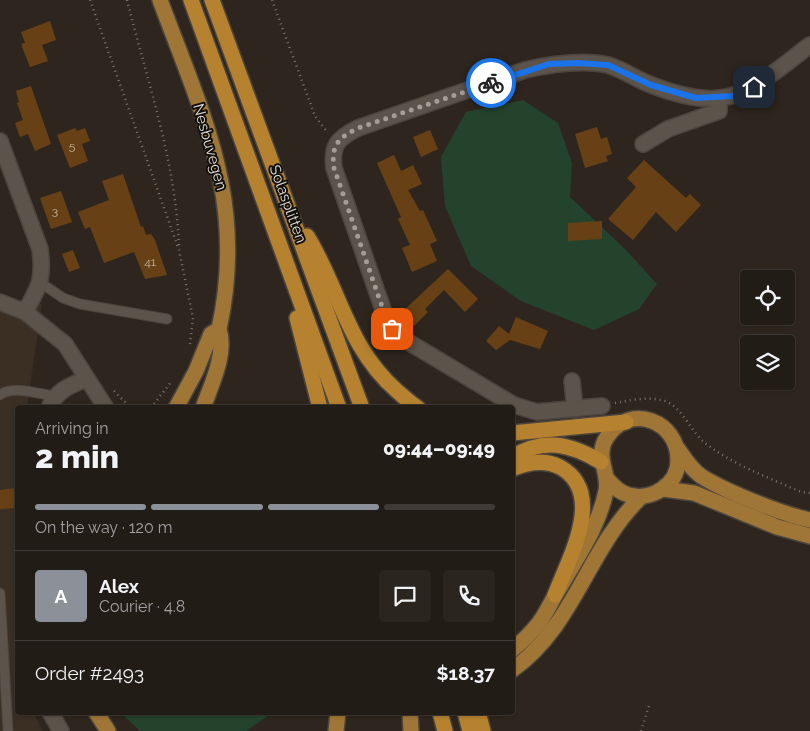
<!DOCTYPE html>
<html lang="en">
<head>
<meta charset="utf-8">
<style>
	:root { --surface:#221c16; --page:#2a251f; --text:#f1f3f6; --muted:#a2a1a1; --line:#3f3a35; --accent:#8c9099 }
	body { margin:0; font-family:Raleway,sans-serif; background:var(--page); color:var(--text); height:100vh; display:flex; flex-direction:column; font-size:19px; white-space:nowrap }
	* { box-sizing:border-box; margin:0 }
	p { font-size:16px; color:var(--muted) }
	.icon { flex:none; width:28px; height:28px; fill:none; stroke:currentColor; stroke-width:2; stroke-linecap:round; stroke-linejoin:round }
	.map { position:relative; flex:1; overflow:hidden }
	.details { position:absolute; left:15px; top:405px; width:500px; height:310px; display:flex; flex-direction:column; background:var(--surface); border-radius:5px; box-shadow:0 1px 4px #0004,0 0 0 1px var(--line) }
	.details>* { flex:none }
	.fabs { position:absolute; left:740px; top:270px; display:grid; gap:10px }
	.fabs a { display:grid; place-items:center; width:55px; height:55px; border-radius:5px; background:var(--surface); box-shadow:0 1px 4px #0004,0 0 0 1px var(--line); font-size:25px }
	.pin { position:absolute; display:grid; place-items:center; width:42px; height:42px; color:#fff; margin:-21px; border-radius:10px; box-shadow:0 2px 8px #0006 }
	.courier { position:absolute; display:grid; place-items:center; width:50px; height:50px; margin:-25px; border:4px solid #1a73e8; border-radius:50%; background:#fff; color:#222; box-shadow:0 1px 6px #0007 }
	.head em { font-style:normal; font-weight:800 }
	.head div { display:flex; flex-direction:column-reverse }
	.head { display:flex; align-items:center; justify-content:space-between; height:85px; padding:0 20px }
	h1 { font-size:32px; font-weight:800; line-height:38px }
	.bar { display:grid; grid-template-columns:repeat(4,1fr); gap:8px 5px; align-content:center; height:60px; padding:0 20px }
	.bar i { height:6px; border-radius:4px; background:var(--line) }
	.bar .current { background:var(--accent) }
	.bar p { grid-column:span 4 }
	.line { display:flex; align-items:center; gap:12px; padding:0 20px; border-top:1px solid var(--line) }
	.line div { flex:1 }
	.round { display:grid; place-items:center; flex:none; width:52px; height:52px; border-radius:5px; background:var(--page) }
	.map>svg:first-child { display:block }
	.built { fill:#3b2e22 }
	.green { fill:#24432d }
	.building { fill:#674115 }
	.lines { fill:none; stroke-linecap:round; stroke-linejoin:round }
	.service-casing { stroke:#4b453e; stroke-width:11 }
	.minor-casing { stroke:#4b453e; stroke-width:18 }
	.primary-casing { stroke:#4b453e; stroke-width:18 }
	.trunk-casing { stroke:#4b453e; stroke-width:18 }
	.path { stroke:#7b756e; stroke-width:2.5; stroke-dasharray:1 4; stroke-linecap:butt }
	.service { stroke:#5c534a; stroke-width:9 }
	.minor { stroke:#5c534a; stroke-width:15 }
	.primary { stroke:#a07636; stroke-width:15 }
	.trunk { stroke:#b6822f; stroke-width:15 }
	.done { stroke:#a39d97; stroke-width:5; stroke-dasharray:0 9 }
	.route { stroke:#1a73e8; stroke-width:6 }
	.labels { text-anchor:middle; stroke-width:4; stroke-linejoin:round; paint-order:stroke }
	.number-label { font-size:12px; fill:#c3b6a7 }
	.street-label { font-size:15px; fill:#e2ddd8; stroke:#13100c }
</style>
</head>
<body>
<div class="map">
<svg width="810" height="731" viewBox="0 0 810 731">
	<rect width="100%" height="100%" fill="#2e261e"/>
	<path class="built" d="M0 303 42 304 27 407 18 408 16 681 18 712 33 713 43 731H0Z"/>
	<g class="green">
		<path d="M523 100 558 123 572 163 570 197 626 250 657 284 639 309 594 330 521 301 471 266 445 206 441 157 466 112Z"/>
		<path d="M121 713H272L246 731H140Z"/>
	</g>
	<g class="building">
		<path d="M50 21 56 40 42 45 48 61 30 67 21 44 25 43 21 32Z"/>
		<path d="M31 86 51 144 35 151 28 134 20 137 15 123 23 120 17 103 19 102 16 91Z"/>
		<path d="M597 127 601 139 607 137 612 154 606 156 608 161 585 168 575 134Z"/>
		<path d="M75 128 77 131 85 128 90 141 82 144 88 161 70 168 57 135Z"/>
		<path d="M430 130 438 149 421 157 413 137Z"/>
		<path d="M394 155 401 171 413 165 422 184 408 190 420 211 423 210 437 241 430 244 437 261 412 272 402 248 410 245 398 219 401 217 377 163Z"/>
		<path d="M644 160 686 198 690 194 701 205 676 232 656 212 633 240 608 219 636 187 627 178Z"/>
		<path d="M123 174 141 227 143 226 146 235 151 234 155 240 167 275 145 279 134 252 104 263 90 227 85 229 78 212 109 200 102 181Z"/>
		<path d="M61 191 72 222 51 229 40 198Z"/>
		<path d="M602 221V239L568 241V223Z"/>
		<path d="M73 250 80 268 69 272 62 254Z"/>
		<path d="M448 269 478 299 465 312 444 290 425 309 428 312 414 326 402 312Z"/>
		<path d="M516 317 548 331 540 349 510 340 496 350 486 341 499 326 509 334Z"/>
		<path d="M16 488 18 508 0 509V490Z"/>
	</g>
	<g class="lines">
		<defs>
			<g id="service">
				<path d="M41 283 63 298 80 304 167 319"/>
				<path d="M0 395C13 385 39 394 54 396"/>
				<path d="M0 593 8 731"/>
			</g>
			<g id="minor">
				<path d="M0 141 40 249C44 281 39 286 25 312"/>
				<path d="M643 144 668 129 719 111V98"/>
				<path d="M0 302 25 312 65 344 106 408"/>
				<path d="M572 381 575 409"/>
				<path d="M602 406 537 412 514 405 410 343 392 329 386 318 334 168C331 145 338 138 358 128L525 70C551 64 581 59 608 65 622 69 636 79 649 84 674 94 709 104 734 95 762 85 786 63 810 45"/>
				<path d="M49 408C57 390 69 386 86 379"/>
				<path d="M50 712 61 731"/>
			</g>
			<g id="primary">
				<path d="M160 0C203 116 247 202 219 329L211 334 196 371 176 408"/>
				<path d="M203 408C211 385 227 354 219 329"/>
				<path d="M678 449C685 459 691 469 701 476 724 491 782 514 810 520"/>
				<path d="M663 489 694 493 777 527 810 536"/>
				<path d="M512 650C522 642 531 633 539 623 547 612 553 598 560 587 578 556 599 526 606 491 610 472 594 456 607 437 630 402 679 421 678 461 678 485 651 501 629 495 620 493 614 487 608 480"/>
				<path d="M512 670C574 627 588 548 641 497"/>
				<path d="M96 712 108 731"/>
				<path d="M410 712 411 731"/>
				<path d="M336 731 338 712"/>
			</g>
			<g id="trunk">
				<path d="M191 0 339 408"/>
				<path d="M212 0 362 408"/>
				<path d="M307 236C340 289 346 346 397 391 404 397 410 403 418 408"/>
				<path d="M297 318 320 408"/>
				<path d="M512 433 626 422"/>
				<path d="M512 457C544 437 571 444 601 462"/>
				<path d="M512 469C528 462 544 459 560 467 607 493 568 560 555 595"/>
				<path d="M440 712 445 731"/>
				<path d="M465 712 470 731"/>
				<path d="M478 712 483 731"/>
			</g>
		</defs>
		<use href="#service" class="service-casing"/>
		<use href="#minor" class="minor-casing"/>
		<use href="#primary" class="primary-casing"/>
		<use href="#trunk" class="trunk-casing"/>
		<g class="path">
			<path d="M90 0 179 250 193 318 190 344"/>
			<path d="M127 0C147 80 176 163 179 246"/>
			<path d="M272 0 315 116 328 133"/>
			<path d="M114 391 131 408"/>
			<path d="M615 403C632 400 648 396 665 401 682 407 691 432 705 443 733 465 768 477 801 492L810 493"/>
			<path d="M151 408 171 382"/>
			<path d="M641 731 649 706"/>
		</g>
		<use href="#service" class="service"/>
		<use href="#minor" class="minor"/>
		<use href="#primary" class="primary"/>
		<use href="#trunk" class="trunk"/>
	</g>
	<g class="lines">
		<path class="done" d="M392 329 386 318 334 168C331 145 338 138 358 128L491 83"/>
		<path class="route" d="M491 83 549 64 578 63 608 65 651 85 696 98 733 96 754 87"/>
	</g>
	<g class="labels">
		<g class="number-label">
			<text x="72" y="150">5</text>
			<text x="55" y="215">3</text>
			<text x="150" y="266">41</text>
		</g>
		<g class="street-label">
			<text transform="translate(210 147) rotate(74)" y="5">Nesbuvegen</text>
			<text transform="translate(288 204) rotate(70)" y="5">Solasplitten</text>
		</g>
	</g>
</svg>
<div class="fabs">
<a><svg class="icon" aria-label="locate" viewBox="0 0 24 24"><circle cx="12" cy="12" r="6"/><path d="M12 2v4M12 18v4M2 12h4M18 12h4"/></svg></a>
<a><svg class="icon" aria-label="layers" viewBox="0 0 24 24"><path d="M12 4l9 5-9 5-9-5zM3 14l9 5 9-5"/></svg></a>
</div>
<div class="pin" style="left:392px;top:329px;background:#ea580c"><svg class="icon" aria-label="bag" viewBox="0 0 24 24"><path d="M5 8h14l-1 12H6zM9 8a3 3 0 0 1 6 0"/></svg></div>
<div class="pin" style="left:754px;top:87px;background:#1f2937"><svg class="icon" aria-label="home" viewBox="0 0 24 24"><path d="M3 11l9-7 9 7M6 9v11h12V9"/></svg></div>
<div class="courier" style="left:491px;top:83px"><svg class="icon" aria-label="bike" viewBox="0 0 24 24"><circle cx="6" cy="16" r="4"/><circle cx="18" cy="16" r="4"/><path d="M6 16l4-8h5l3 8M10 8l3 8H6M13 5h3"/></svg></div>
<section class="details">
<div class="head"><div><h1>2 min</h1><p>Arriving in</p></div><em>09:44–09:49</em></div>
<div class="bar"><i class="current"></i><i class="current"></i><i class="current"></i><i></i><p>On the way · 120 m</p></div>
<div class="line" style="height:90px"><b class="round" style="background:var(--accent);color:#fff">A</b><div><b>Alex</b><p>Courier · 4.8</p></div><a class="round"><svg class="icon" aria-label="chat" viewBox="0 0 24 24"><path d="M4 5h16v11H9l-5 4z"/></svg></a><a class="round"><svg class="icon" aria-label="phone" viewBox="0 0 24 24"><path d="M5 4h4l2 5-3 2q2 4 5 5l2-3 5 2v4C11 20 4 13 5 4z"/></svg></a></div>
<div class="line" style="height:65px"><div>Order #2493</div><b>$18.37</b></div>
</section>
</div>
</body>
</html>
